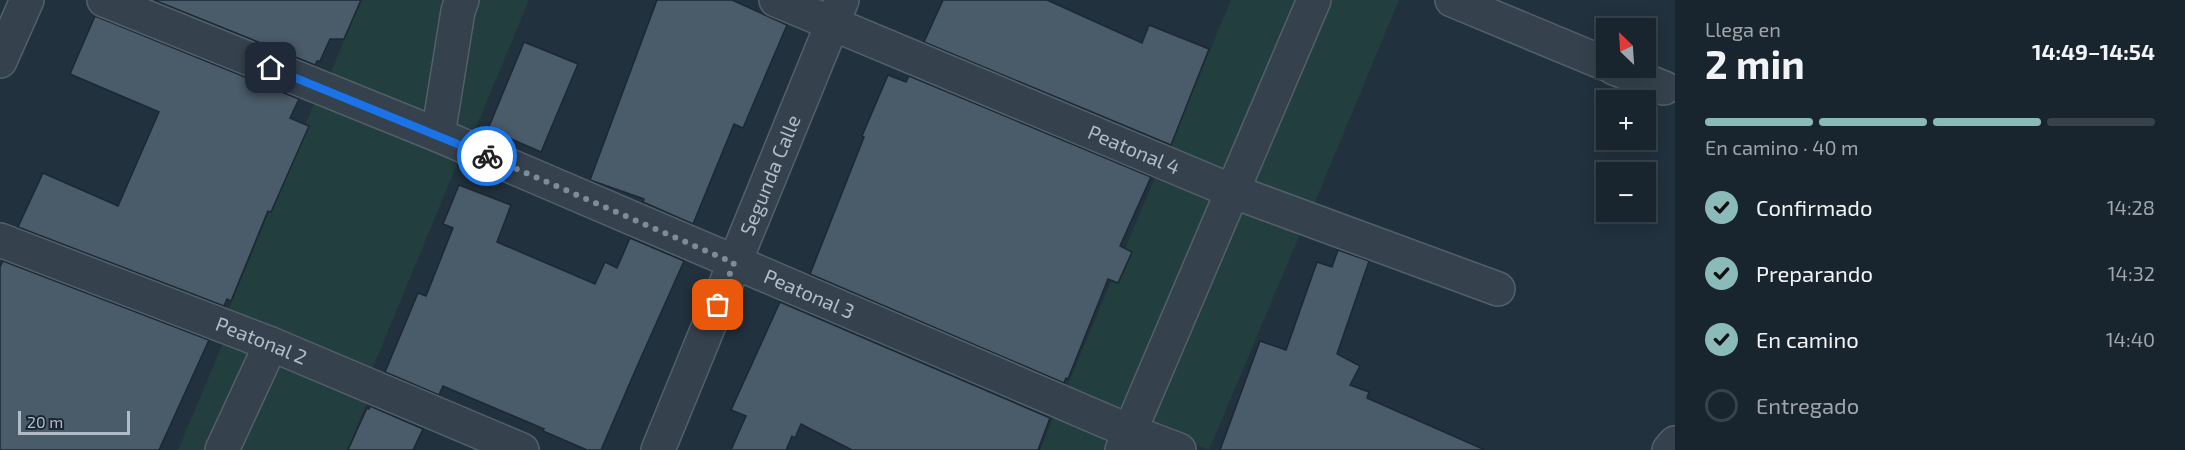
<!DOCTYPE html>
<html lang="es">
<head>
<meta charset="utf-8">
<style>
	:root { --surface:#19252e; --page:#26313a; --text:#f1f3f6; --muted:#9fa5aa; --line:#37424a; --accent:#8bbbb9 }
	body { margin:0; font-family:"Exo 2",sans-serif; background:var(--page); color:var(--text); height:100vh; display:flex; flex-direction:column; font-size:22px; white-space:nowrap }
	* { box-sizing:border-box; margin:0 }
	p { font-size:20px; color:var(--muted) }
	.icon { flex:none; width:33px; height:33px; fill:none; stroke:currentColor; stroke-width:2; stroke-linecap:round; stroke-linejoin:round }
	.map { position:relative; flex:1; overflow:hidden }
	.sheet { display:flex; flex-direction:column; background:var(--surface); width:510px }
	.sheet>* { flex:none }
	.needle { width:39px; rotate:335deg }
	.controls { position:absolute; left:1596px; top:18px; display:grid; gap:12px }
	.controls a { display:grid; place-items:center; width:60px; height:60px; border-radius:0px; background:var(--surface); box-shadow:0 3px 15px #0003,0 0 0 2px var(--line); font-size:30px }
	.scale { position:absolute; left:18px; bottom:15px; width:112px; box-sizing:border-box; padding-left:6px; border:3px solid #b0bdc9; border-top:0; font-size:16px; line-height:21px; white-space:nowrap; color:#b0bdc9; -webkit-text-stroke:4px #1a2732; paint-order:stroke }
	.pin { position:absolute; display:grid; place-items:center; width:51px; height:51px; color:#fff; margin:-26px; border-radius:12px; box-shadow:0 3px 9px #0006 }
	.courier { position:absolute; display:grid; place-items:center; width:60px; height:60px; margin:-30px; border:4px solid #1a73e8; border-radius:50%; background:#fff; color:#222; box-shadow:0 2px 8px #0007 }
	.head em { font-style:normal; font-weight:700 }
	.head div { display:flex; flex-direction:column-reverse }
	.head { display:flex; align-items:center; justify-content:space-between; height:102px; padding:0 30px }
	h1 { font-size:39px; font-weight:700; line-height:45px }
	.bar { display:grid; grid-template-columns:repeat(4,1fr); gap:9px 6px; align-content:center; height:72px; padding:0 30px }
	.bar i { height:8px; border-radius:4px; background:var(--line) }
	.bar .on { background:var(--accent) }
	.bar p { grid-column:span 4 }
	ol { padding:0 30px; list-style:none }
	li { display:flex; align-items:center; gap:18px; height:66px }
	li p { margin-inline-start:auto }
	li .icon { padding:6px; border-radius:50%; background:var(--accent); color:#111; stroke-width:4 }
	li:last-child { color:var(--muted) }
	li i { width:33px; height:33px; border:3px solid var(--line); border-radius:50% }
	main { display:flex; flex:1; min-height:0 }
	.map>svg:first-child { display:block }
	.green { fill:#233e3e }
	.building { fill:#4a5b69; stroke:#1c2934; stroke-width:1.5 }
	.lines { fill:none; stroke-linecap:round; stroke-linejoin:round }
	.minor-casing { stroke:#53606b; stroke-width:36 }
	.minor { stroke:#35424d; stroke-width:33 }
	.done { stroke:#7e8c98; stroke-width:6; stroke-dasharray:0 10.8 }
	.route { stroke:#1a73e8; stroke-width:8 }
	.labels { text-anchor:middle; stroke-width:4.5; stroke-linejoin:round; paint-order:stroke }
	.street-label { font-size:20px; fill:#b0bdc9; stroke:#1a2732 }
</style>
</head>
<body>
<main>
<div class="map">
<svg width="1675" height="450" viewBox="0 0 1675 450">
	<rect width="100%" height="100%" fill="#21313d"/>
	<g class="green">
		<path d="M361 0H529L472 137 328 79Z"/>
		<path d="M1231 0H1399L1312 209 1168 150Z"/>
		<path d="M314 103 458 162 369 377 225 318Z"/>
		<path d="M1156 175 1300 234 1209 450 1065 391Z"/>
		<path d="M225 338 369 398 347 450H178Z"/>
		<path d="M1056 411 1150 450H1040Z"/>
	</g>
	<g class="building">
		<path d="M154 0H361L344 39H330L320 61H317L315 65Z"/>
		<path d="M657 0H732L787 25 743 128 734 124 693 224 643 202 644 199 590 180Z"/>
		<path d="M943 0H1047L1142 43 1149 25 1209 49 1171 145 924 42Z"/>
		<path d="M95 16 299 99 290 118 309 126 271 212 268 211 231 301 227 299 224 306 18 227 43 173 118 206 159 112 70 74Z"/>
		<path d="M524 42 578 64 541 152 488 129Z"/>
		<path d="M888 75 906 82 909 76 1151 177 1120 246 1132 252 1118 283 1108 279 1068 379 1066 378 1064 383 810 274 864 137 862 136Z"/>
		<path d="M459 185 511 205 497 242 595 284 605 262 617 268 630 238 684 261 635 371 601 450H587L543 431 544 429 443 386 439 395 385 372 418 293 426 296 453 228 443 224Z"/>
		<path d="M1338 250 1369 261 1337 354 1360 366 1350 385 1369 392 1367 398 1485 450H1220L1260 341 1286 350 1317 262 1332 267Z"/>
		<path d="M3 261 209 340 159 450H0V267Z"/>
		<path d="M780 302 1050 418 1038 450H852L801 424 795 438 792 436 786 450H731L746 416 731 410Z"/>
		<path d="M370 406 423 429 413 450H348L367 408 369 409Z"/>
	</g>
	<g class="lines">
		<defs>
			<g id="minor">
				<path id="s1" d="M104 0 438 135 1129 431 1179 450"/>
				<path id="s2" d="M776 0 1232 191 1498 289"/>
				<path d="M1452 0 1606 64"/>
				<path d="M0 61 27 0"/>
				<path d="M1614 68 1664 88"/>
				<path d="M438 135 458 11 462 0"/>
				<path id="s3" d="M0 240 271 344 522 450"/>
				<path d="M222 450 271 344"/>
				<path id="s4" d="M658 450 842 0"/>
				<path d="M1122 450 1314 0"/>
				<path d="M1669 450 1675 443"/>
			</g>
		</defs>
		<use href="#minor" class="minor-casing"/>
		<use href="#minor" class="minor"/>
	</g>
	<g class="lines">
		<path class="done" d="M487 156 734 263 718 305"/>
		<path class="route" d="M271 68 487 156"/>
	</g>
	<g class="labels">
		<g class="street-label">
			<text dy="7" stroke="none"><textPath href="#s2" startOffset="388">Peatonal 4</textPath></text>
			<text dy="7" stroke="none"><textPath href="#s4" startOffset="297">Segunda Calle</textPath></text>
			<text dy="7" stroke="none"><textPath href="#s1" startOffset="764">Peatonal 3</textPath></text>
			<text dy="7" stroke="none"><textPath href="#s3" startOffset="280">Peatonal 2</textPath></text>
		</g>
	</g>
</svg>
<div class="controls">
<a><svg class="needle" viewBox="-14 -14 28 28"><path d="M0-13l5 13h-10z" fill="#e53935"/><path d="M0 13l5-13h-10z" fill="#9fa5aa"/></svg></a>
<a>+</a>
<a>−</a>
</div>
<div class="scale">20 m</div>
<div class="pin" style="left:718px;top:305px;background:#ea580c"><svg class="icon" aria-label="bag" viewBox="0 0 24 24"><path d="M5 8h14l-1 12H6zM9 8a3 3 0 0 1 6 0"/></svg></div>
<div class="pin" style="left:271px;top:68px;background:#1f2937"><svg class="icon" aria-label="home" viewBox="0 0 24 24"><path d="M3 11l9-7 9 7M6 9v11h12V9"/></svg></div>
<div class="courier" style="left:487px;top:156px"><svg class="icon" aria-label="bike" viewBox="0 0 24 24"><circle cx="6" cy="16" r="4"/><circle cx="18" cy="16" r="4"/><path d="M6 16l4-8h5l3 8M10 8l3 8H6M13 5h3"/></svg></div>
</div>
<section class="sheet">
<div class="head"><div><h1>2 min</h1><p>Llega en</p></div><em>14:49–14:54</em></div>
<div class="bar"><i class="on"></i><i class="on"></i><i class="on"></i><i></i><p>En camino · 40 m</p></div>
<ol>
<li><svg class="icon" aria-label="check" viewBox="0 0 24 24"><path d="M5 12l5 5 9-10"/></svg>Confirmado<p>14:28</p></li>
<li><svg class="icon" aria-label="check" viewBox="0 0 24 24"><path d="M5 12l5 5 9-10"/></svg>Preparando<p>14:32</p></li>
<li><svg class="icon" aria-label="check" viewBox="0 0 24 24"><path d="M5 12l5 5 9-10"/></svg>En camino<p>14:40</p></li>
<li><i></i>Entregado</li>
</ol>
</section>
</main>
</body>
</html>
